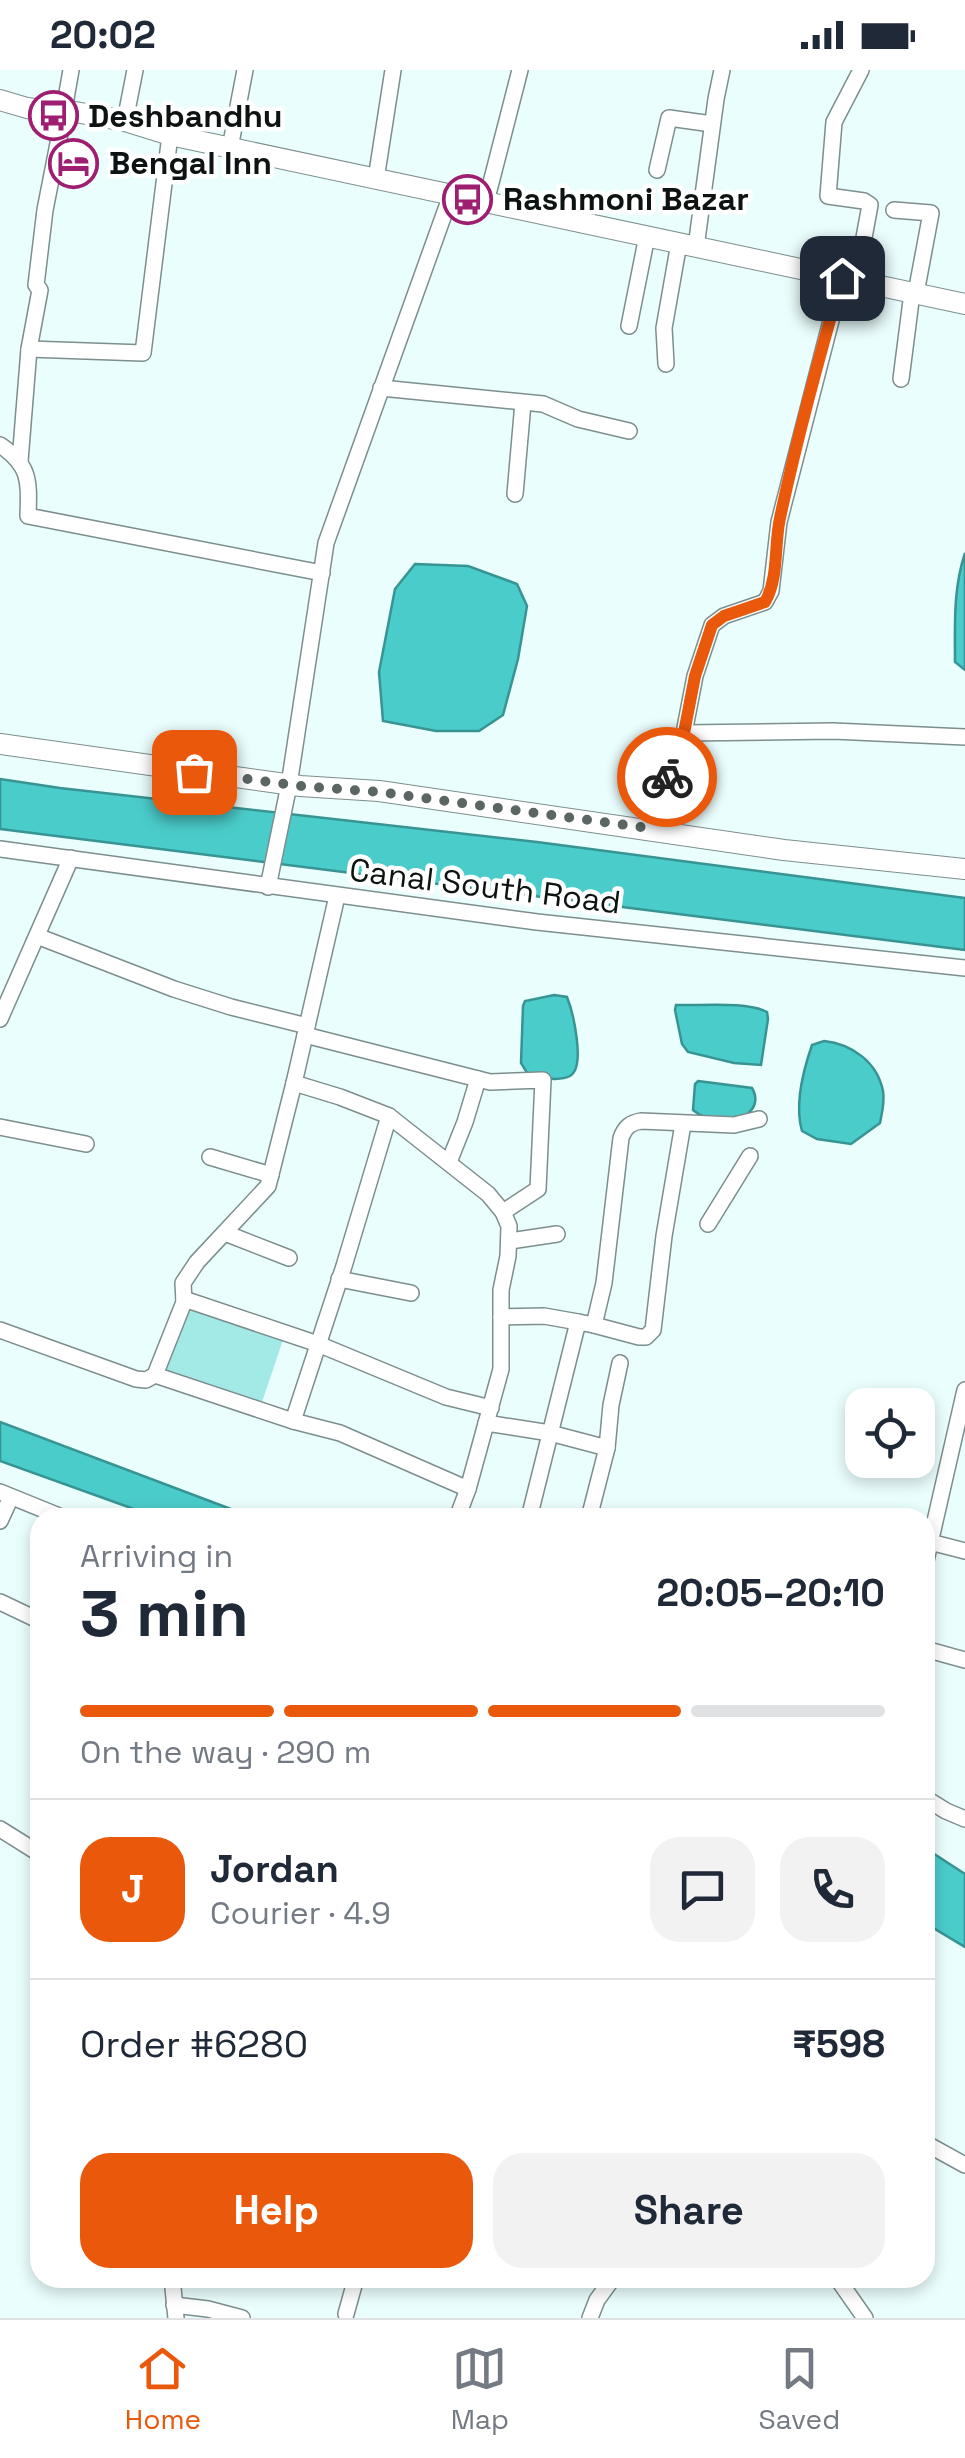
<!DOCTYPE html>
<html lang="en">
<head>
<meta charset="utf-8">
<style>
	:root { --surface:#fff; --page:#f2f2f3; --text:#1f2937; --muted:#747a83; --line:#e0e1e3; --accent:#ea580c }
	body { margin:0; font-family:"Space Grotesk",sans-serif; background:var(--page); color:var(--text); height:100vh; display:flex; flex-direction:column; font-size:38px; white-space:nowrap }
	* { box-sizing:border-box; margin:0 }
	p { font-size:32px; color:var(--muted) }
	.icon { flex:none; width:55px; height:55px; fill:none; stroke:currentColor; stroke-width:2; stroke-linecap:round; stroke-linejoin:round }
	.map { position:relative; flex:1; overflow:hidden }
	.drawer { position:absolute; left:30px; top:1438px; width:905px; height:780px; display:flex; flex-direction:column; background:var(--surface); border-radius:30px; box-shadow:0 5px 15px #0003 }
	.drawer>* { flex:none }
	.fabs { position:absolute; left:845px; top:1318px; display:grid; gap:20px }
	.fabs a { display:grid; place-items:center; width:90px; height:90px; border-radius:20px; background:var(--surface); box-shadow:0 5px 15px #0003; font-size:50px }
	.pin { position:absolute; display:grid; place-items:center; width:85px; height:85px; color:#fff; margin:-42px; border-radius:20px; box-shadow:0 5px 15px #0006 }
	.courier { position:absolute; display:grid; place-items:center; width:100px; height:100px; margin:-50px; border:8px solid #ea580c; border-radius:50%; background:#fff; color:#222; box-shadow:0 2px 12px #0007 }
	.head em { font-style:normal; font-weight:800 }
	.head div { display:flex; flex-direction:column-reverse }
	.head { display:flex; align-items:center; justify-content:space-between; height:170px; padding:0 50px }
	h1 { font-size:65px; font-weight:800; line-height:75px }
	.bar { display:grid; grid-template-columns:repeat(4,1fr); gap:15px 10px; align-content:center; height:120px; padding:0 50px }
	.bar i { height:12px; border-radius:8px; background:var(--line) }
	.bar .selected { background:var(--accent) }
	.bar p { grid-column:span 4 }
	.line { display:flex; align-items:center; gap:25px; padding:0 50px; border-top:2px solid var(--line) }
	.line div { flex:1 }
	.round { display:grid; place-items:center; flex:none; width:105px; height:105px; border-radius:30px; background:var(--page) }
	.action { display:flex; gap:20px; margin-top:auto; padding:20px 50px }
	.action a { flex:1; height:115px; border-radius:30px; background:var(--accent); color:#fff; font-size:40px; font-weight:800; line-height:115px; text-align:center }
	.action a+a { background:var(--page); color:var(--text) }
	.status { display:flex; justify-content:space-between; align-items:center; height:70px; padding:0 50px; background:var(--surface); direction:ltr }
	.status svg { height:28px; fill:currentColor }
	.tabs { display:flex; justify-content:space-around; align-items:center; height:140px; border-top:2px solid var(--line); background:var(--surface); font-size:28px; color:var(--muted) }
	.tabs a { display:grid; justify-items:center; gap:5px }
	.tabs .selected { color:var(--accent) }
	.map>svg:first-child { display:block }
	.green { fill:#a3eae7 }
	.water { fill:#4accca; stroke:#379493; stroke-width:2.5 }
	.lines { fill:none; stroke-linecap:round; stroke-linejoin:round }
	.minor-casing { stroke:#7c8e8d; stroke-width:18 }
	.major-casing { stroke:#7c8e8d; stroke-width:22 }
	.minor { stroke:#fff; stroke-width:15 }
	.major { stroke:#fff; stroke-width:20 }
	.done { stroke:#5a6564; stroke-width:10; stroke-dasharray:0 18 }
	.route { stroke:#ea580c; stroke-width:12 }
	.labels { text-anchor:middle; stroke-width:9; stroke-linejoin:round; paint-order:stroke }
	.poi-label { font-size:32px; font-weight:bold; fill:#0c1312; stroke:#fff; text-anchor:start }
	.street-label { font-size:32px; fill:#0c1312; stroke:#fff }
</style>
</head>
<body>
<div class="status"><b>20:02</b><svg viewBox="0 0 49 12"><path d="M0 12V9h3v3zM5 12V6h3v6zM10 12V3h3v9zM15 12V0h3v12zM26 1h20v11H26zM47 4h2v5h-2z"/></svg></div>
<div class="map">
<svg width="965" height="2248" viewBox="0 0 965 2248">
	<rect width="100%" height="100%" fill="#eafefd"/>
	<path class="green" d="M186 1233 284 1267 260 1338 157 1306Z"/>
	<g class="water">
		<path d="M965 483V600L955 592C955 555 953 519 965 483Z"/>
		<path d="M415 494 468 496 517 514 527 536 518 589 503 645 479 661H436L383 651 379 602 395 519Z"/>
		<path d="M0 709 60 718 537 772 965 828V880L0 759Z"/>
		<path d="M554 925 567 927C573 942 586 997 570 1006 559 1012 540 1007 529 1006L521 993 523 936 525 931Z"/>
		<path d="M676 935C700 936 747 931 767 942L768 949 761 995 734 993 688 982 682 974 675 940Z"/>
		<path d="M824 971C851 974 877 991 883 1021 885 1031 882 1043 880 1053L851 1074 817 1069 802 1061C794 1034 803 1001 812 975Z"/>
		<path d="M698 1011 752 1018C758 1028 756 1038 746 1045 728 1049 708 1053 693 1040L695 1014Z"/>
		<path d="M0 1352 252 1447H156L0 1391Z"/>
		<path d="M925 1778 965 1804V1877L925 1853Z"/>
	</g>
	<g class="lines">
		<defs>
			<g id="minor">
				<path d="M64 40 71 0"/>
				<path d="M125 51 135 0"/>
				<path d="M230 78 245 0"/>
				<path d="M657 100 669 48 712 54"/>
				<path d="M376 109 393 0"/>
				<path d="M486 132 520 0"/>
				<path d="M894 140 931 143 916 223"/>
				<path d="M696 177 716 29 722 0"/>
				<path d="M856 211 870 135 864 131 828 126 834 52 861 0"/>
				<path d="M629 256 647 166"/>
				<path d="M29 279 143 283 170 65"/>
				<path d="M666 294 664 258 679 173"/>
				<path d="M901 309 912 223"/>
				<path d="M381 318 543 334 578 349 629 361"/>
				<path d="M0 375C31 396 29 412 28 446L322 503"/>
				<path d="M20 391 29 279 40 220 36 215 45 140 64 43"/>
				<path d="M515 424 523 333"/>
				<path d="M684 663 833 661 965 667"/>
				<path d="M648 759 684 663 695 606 712 555 724 546 765 532 771 521 779 452 842 208"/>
				<path d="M0 779 537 852 965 898"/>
				<path d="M268 817 289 715 326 473 451 125"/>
				<path d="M337 826 294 1013 340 1027 389 1046 488 1124 503 1142 509 1156 508 1186 501 1220V1299L468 1419 457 1448"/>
				<path d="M37 866 174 919 231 937 307 956"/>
				<path d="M0 949 71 788"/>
				<path d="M305 965 490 1012 543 1010 538 1119 503 1142"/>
				<path d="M0 1057 86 1074"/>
				<path d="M210 1087 271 1105"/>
				<path d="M449 1092 465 1052 478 1009"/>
				<path d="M708 1154 750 1086"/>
				<path d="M225 1163 289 1188"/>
				<path d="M510 1171 557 1164"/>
				<path d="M339 1209 411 1223"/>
				<path d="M184 1229 318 1274 446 1327 491 1338"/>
				<path d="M501 1247 544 1246 578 1252"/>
				<path d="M594 1255 639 1267H646L653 1260 664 1166 683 1054"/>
				<path d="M0 1260 136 1309 146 1310 155 1305 184 1232 183 1213 197 1192 268 1116 294 1013"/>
				<path d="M155 1305 293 1351 340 1363 468 1419"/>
				<path d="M293 1351 344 1196 389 1046"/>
				<path d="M486 1353 550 1363 607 1378"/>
				<path d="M0 1422 64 1448"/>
				<path d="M529 1448 578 1252 594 1255 604 1213 621 1068C625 1057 630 1053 641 1051L734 1055 759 1049"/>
				<path d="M589 1448 607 1378 611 1335 620 1293"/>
				<path d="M0 1451 11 1427"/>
				<path d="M930 1472 965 1481"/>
				<path d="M925 1495 965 1320"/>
				<path d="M0 1532 40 1551"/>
				<path d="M925 1579 965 1590"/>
				<path d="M925 1728 946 1741 965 1749"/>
				<path d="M0 1759 40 1784"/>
				<path d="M925 2073 965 2095"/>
				<path d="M172 2208 176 2248"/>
				<path d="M837 2208 865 2248"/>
				<path d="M174 2235 208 2239 242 2248"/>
				<path d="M346 2244 356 2208"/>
				<path d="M590 2248 597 2230 613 2208"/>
			</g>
			<g id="major">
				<path d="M0 30 27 38 64 43V40L125 51 170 65 965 234"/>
				<path d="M0 674 300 716 379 721 784 780 965 799"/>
			</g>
		</defs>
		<use href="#minor" class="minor-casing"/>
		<use href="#major" class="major-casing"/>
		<use href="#minor" class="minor"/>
		<use href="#major" class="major"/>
	</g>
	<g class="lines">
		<path class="done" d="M194 702 300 716 379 722 648 758 667 707"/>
		<path class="route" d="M667 707 684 663 695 606 712 555 724 546 765 532C779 508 774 475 780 448 797 368 819 287 842 208"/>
	</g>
	<defs>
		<symbol id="bus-ring" viewBox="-11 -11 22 22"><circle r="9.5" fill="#fff" stroke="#9e1e71" stroke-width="1.5"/><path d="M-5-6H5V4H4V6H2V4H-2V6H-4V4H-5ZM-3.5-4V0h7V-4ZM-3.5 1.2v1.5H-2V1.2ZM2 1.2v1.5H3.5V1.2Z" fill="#9e1e71"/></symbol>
		<symbol id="hotel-ring" viewBox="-11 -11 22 22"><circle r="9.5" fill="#fff" stroke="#9e1e71" stroke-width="1.5"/><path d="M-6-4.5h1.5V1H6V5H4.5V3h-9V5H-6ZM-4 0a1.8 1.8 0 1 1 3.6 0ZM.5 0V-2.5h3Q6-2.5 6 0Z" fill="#9e1e71"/></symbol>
	</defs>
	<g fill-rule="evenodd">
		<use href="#bus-ring" x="26" y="18" width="55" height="55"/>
		<use href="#hotel-ring" x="46" y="66" width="55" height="55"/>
		<use href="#bus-ring" x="440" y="102" width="55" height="55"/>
	</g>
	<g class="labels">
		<g class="poi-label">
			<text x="88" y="57">Deshbandhu</text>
			<text x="109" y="104">Bengal Inn</text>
			<text x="503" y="140">Rashmoni Bazar</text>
		</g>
		<g class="street-label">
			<text transform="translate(485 816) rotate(7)" y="11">Canal South Road</text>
		</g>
	</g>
</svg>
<div class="fabs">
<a><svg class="icon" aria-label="locate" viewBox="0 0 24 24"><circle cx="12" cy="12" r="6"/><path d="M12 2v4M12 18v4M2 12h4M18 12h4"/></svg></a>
</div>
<div class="pin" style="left:194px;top:702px;background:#ea580c"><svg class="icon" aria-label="bag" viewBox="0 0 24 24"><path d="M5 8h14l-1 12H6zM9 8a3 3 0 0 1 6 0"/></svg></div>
<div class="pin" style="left:842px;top:208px;background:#1f2937"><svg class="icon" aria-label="home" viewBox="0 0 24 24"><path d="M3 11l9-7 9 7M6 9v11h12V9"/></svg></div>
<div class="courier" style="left:667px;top:707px"><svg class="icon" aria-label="bike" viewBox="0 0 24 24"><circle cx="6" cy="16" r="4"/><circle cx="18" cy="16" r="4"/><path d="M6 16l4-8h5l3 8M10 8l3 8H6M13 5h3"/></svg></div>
<section class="drawer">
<div class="head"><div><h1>3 min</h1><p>Arriving in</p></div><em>20:05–20:10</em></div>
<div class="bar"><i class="selected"></i><i class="selected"></i><i class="selected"></i><i></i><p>On the way · 290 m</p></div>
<div class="line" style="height:180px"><b class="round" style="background:var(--accent);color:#fff">J</b><div><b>Jordan</b><p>Courier · 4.9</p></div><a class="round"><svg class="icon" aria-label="chat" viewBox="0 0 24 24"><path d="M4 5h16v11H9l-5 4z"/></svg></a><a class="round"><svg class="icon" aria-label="phone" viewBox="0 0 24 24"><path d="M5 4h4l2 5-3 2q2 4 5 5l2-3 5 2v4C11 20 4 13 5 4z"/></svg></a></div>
<div class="line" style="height:130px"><div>Order #6280</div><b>₹598</b></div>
<div class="action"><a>Help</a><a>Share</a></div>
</section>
</div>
<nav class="tabs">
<a class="selected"><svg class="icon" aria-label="home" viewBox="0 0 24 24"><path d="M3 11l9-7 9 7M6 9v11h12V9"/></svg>Home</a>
<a><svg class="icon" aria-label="map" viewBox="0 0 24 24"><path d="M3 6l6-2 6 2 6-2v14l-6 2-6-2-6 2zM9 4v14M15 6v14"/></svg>Map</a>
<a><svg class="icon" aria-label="saved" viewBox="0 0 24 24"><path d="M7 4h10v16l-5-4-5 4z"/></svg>Saved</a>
</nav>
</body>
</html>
